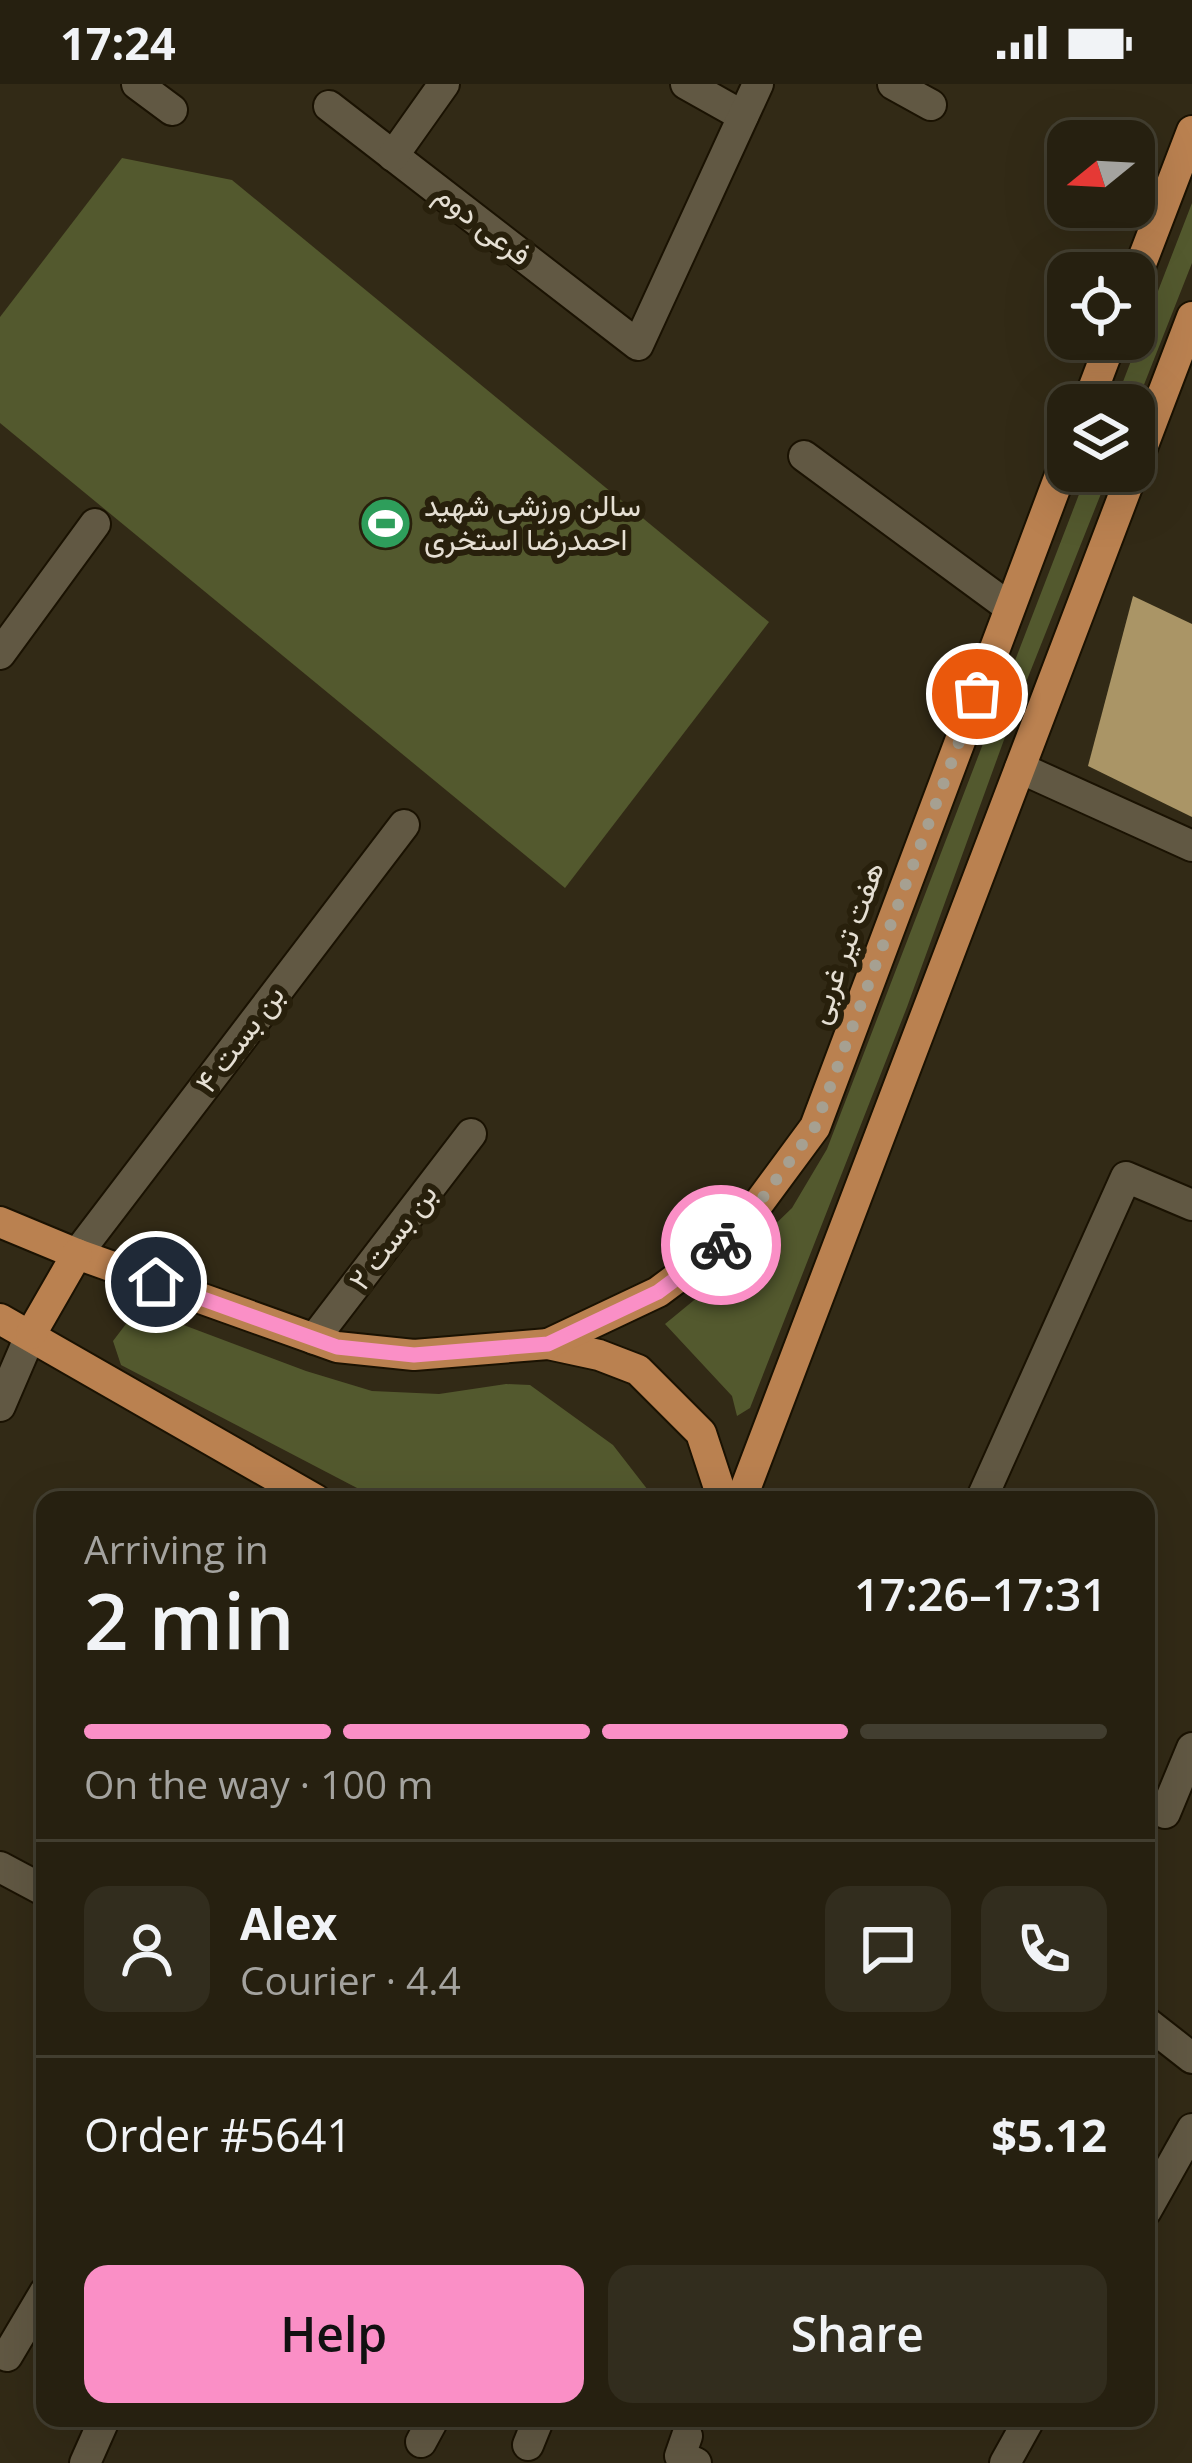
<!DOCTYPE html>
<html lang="en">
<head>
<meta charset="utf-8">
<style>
	:root { --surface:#262010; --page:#322d1e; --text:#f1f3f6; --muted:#a4a39f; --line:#423e30; --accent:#fa8fc6 }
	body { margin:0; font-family:"Open Sans",Vazirmatn,sans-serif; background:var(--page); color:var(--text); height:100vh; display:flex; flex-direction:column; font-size:45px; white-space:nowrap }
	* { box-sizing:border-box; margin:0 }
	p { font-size:39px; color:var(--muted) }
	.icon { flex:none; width:66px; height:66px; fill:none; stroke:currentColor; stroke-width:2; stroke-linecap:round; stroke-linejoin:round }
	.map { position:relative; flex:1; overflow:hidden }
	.drawer { position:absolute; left:36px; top:1407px; width:1119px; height:936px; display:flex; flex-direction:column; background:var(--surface); border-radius:24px; box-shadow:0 12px 48px #0002,0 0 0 3px var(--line) }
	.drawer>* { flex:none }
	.needle { width:78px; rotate:252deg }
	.fabs { position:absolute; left:1047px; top:36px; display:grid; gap:24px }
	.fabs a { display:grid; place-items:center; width:108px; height:108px; border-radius:24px; background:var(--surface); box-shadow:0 12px 48px #0002,0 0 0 3px var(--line); font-size:60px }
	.pin { position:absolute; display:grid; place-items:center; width:102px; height:102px; color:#fff; margin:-51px; border:6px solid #fff; border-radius:50%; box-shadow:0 3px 12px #0007 }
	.courier { position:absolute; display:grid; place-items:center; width:120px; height:120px; margin:-60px; border:9px solid #fa8fc6; border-radius:50%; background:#fff; color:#222; box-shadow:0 3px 15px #0007 }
	.overview em { font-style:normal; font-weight:600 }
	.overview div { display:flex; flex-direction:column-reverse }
	.overview { display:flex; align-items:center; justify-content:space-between; height:204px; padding:0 48px }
	h1 { font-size:78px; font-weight:600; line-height:90px }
	.bar { display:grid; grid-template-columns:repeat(4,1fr); gap:18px 12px; align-content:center; height:144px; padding:0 48px }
	.bar i { height:15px; border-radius:9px; background:var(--line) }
	.bar .active { background:var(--accent) }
	.bar p { grid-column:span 4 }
	.line { display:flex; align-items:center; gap:30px; padding:0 48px; border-top:3px solid var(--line) }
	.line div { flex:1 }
	.round { display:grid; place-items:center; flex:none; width:126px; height:126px; border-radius:24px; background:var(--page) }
	.cta { display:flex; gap:24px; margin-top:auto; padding:24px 48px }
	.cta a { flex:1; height:138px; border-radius:24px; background:var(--accent); color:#111; font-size:48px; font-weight:600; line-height:138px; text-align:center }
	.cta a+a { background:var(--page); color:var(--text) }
	.status { display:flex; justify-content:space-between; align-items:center; height:84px; padding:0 60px; background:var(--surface); direction:ltr }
	.status svg { height:33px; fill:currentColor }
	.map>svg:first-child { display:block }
	.green { fill:#53592e }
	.building { fill:#aa9566 }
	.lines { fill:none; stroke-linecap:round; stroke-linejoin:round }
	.minor-casing { stroke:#1a1202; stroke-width:34 }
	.major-casing { stroke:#1a1202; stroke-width:34 }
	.minor { stroke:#615843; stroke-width:30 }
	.major { stroke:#ba8150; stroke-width:30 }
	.done { stroke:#a6a091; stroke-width:12; stroke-dasharray:0 21.6 }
	.route { stroke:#fa8fc6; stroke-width:15 }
	.labels { text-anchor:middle; stroke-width:12; stroke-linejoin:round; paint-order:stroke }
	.street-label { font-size:30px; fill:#e5dfd3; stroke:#28200c }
	.poi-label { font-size:30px; fill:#e5dfd3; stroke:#28200c; text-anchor:start }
</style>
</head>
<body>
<div class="status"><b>17:24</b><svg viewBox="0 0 49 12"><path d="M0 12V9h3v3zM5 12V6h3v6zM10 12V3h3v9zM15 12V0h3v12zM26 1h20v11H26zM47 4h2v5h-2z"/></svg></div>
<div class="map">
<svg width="1192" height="2379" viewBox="0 0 1192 2379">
	<rect width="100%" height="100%" fill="#322a16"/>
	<g class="green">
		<path d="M122 74 232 96 769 538 565 804 0 339V233Z"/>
		<path d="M1192 119V179L1134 326V321H1114Z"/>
		<path d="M1088 387H1110L1013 631 907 923 750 1324 737 1332 732 1312 665 1240 710 1203 792 1124 827 1065Z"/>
		<path d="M157 1231 306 1287 372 1307 439 1310 506 1300 530 1301 613 1361 651 1410 652 1416H380L121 1281 113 1257 129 1236Z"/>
	</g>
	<path class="building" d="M1133 512 1192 540V733L1088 682Z"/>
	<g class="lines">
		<defs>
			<g id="minor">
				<path d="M137 0 172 26"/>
				<path d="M686 0 743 32"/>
				<path d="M893 0 931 21"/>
				<path d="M329 22 638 261 758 0"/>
				<path d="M393 72 444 0"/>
				<path d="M804 372 1009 523"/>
				<path d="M0 570 95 440"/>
				<path d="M1020 684 1192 762"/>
				<path d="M77 1170 404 741"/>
				<path d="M314 1255 471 1050"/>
				<path d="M0 1322 31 1250"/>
				<path d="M981 1416 1126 1093 1192 1121"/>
				<path d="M1165 1729 1192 1664"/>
				<path d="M0 1783 45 1807"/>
				<path d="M1146 1938 1192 1974"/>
				<path d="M1146 2127 1192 2045"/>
				<path d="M7 2272 45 2208"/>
				<path d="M687 2352 680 2372 696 2379"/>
				<path d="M421 2358 434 2334"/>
				<path d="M528 2361 539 2334"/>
				<path d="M85 2379 105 2334"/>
				<path d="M1005 2379 1030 2334"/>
			</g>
			<g id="major">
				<path d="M1134 198 1192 47"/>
				<path d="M1087 321 1112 255"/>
				<path d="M1134 385 1192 233"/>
				<path d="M0 1138 77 1170 337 1263 414 1271 548 1260 599 1271 638 1286 701 1349 723 1416"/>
				<path d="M0 1235 316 1416"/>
				<path d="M31 1250 77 1170"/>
				<path d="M548 1260 658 1208 736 1150 815 1043 1068 370"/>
				<path d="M741 1416 1133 387"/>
			</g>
		</defs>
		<use href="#minor" class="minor-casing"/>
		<use href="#major" class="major-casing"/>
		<use href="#minor" class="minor"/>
		<use href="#major" class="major"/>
	</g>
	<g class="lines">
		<path class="done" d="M721 1161 736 1150 815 1043 977 610"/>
		<path class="route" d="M156 1198 337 1263 414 1271 548 1260 658 1208 721 1161"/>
	</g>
	<defs>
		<symbol id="stadium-disc" viewBox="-11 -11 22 22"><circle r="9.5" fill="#2e9e5b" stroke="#28200c"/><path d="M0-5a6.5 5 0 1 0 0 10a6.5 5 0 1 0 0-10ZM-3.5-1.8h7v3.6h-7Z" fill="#fff"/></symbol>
	</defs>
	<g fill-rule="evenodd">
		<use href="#stadium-disc" x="356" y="410" width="59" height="59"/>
	</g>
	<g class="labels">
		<g class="street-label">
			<text transform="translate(483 141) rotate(38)" y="10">فرعی دوم</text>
			<text transform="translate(846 859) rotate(-70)" y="10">هفت تیر غربی</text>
			<text transform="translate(240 955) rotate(-53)" y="10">بن بست ۴</text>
			<text transform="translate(393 1153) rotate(-53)" y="10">بن بست ۲</text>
		</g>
		<g class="poi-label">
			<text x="424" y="432">سالن ورزشی شهید<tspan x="424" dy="34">احمدرضا استخری</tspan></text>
		</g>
	</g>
</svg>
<div class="fabs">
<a><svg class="needle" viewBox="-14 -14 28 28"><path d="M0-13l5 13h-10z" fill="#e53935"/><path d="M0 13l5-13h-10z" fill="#a4a39f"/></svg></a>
<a><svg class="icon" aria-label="locate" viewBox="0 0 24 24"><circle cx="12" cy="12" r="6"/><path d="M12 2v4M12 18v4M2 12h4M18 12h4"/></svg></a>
<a><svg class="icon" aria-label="layers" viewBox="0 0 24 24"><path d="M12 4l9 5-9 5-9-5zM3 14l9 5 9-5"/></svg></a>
</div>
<div class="pin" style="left:977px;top:610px;background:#ea580c"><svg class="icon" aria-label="bag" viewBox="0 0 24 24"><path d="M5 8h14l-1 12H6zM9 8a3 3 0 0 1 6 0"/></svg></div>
<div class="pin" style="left:156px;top:1198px;background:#1f2937"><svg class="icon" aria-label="home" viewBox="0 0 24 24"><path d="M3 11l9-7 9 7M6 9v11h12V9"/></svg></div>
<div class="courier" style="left:721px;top:1161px"><svg class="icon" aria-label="bike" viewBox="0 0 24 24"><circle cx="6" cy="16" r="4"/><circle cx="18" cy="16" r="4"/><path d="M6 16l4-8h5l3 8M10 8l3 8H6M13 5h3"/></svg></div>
<section class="drawer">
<div class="overview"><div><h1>2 min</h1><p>Arriving in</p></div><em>17:26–17:31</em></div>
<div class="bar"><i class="active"></i><i class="active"></i><i class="active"></i><i></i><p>On the way · 100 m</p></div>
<div class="line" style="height:216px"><a class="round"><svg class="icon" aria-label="person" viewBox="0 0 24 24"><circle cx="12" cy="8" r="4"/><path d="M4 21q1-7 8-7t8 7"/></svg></a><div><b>Alex</b><p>Courier · 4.4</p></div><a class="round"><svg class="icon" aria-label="chat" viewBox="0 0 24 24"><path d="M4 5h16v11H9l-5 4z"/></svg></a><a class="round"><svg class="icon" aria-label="phone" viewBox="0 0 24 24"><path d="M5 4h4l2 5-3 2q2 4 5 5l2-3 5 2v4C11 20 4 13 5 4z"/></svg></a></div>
<div class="line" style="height:156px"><div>Order #5641</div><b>$5.12</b></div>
<div class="cta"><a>Help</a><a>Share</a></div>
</section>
</div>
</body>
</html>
